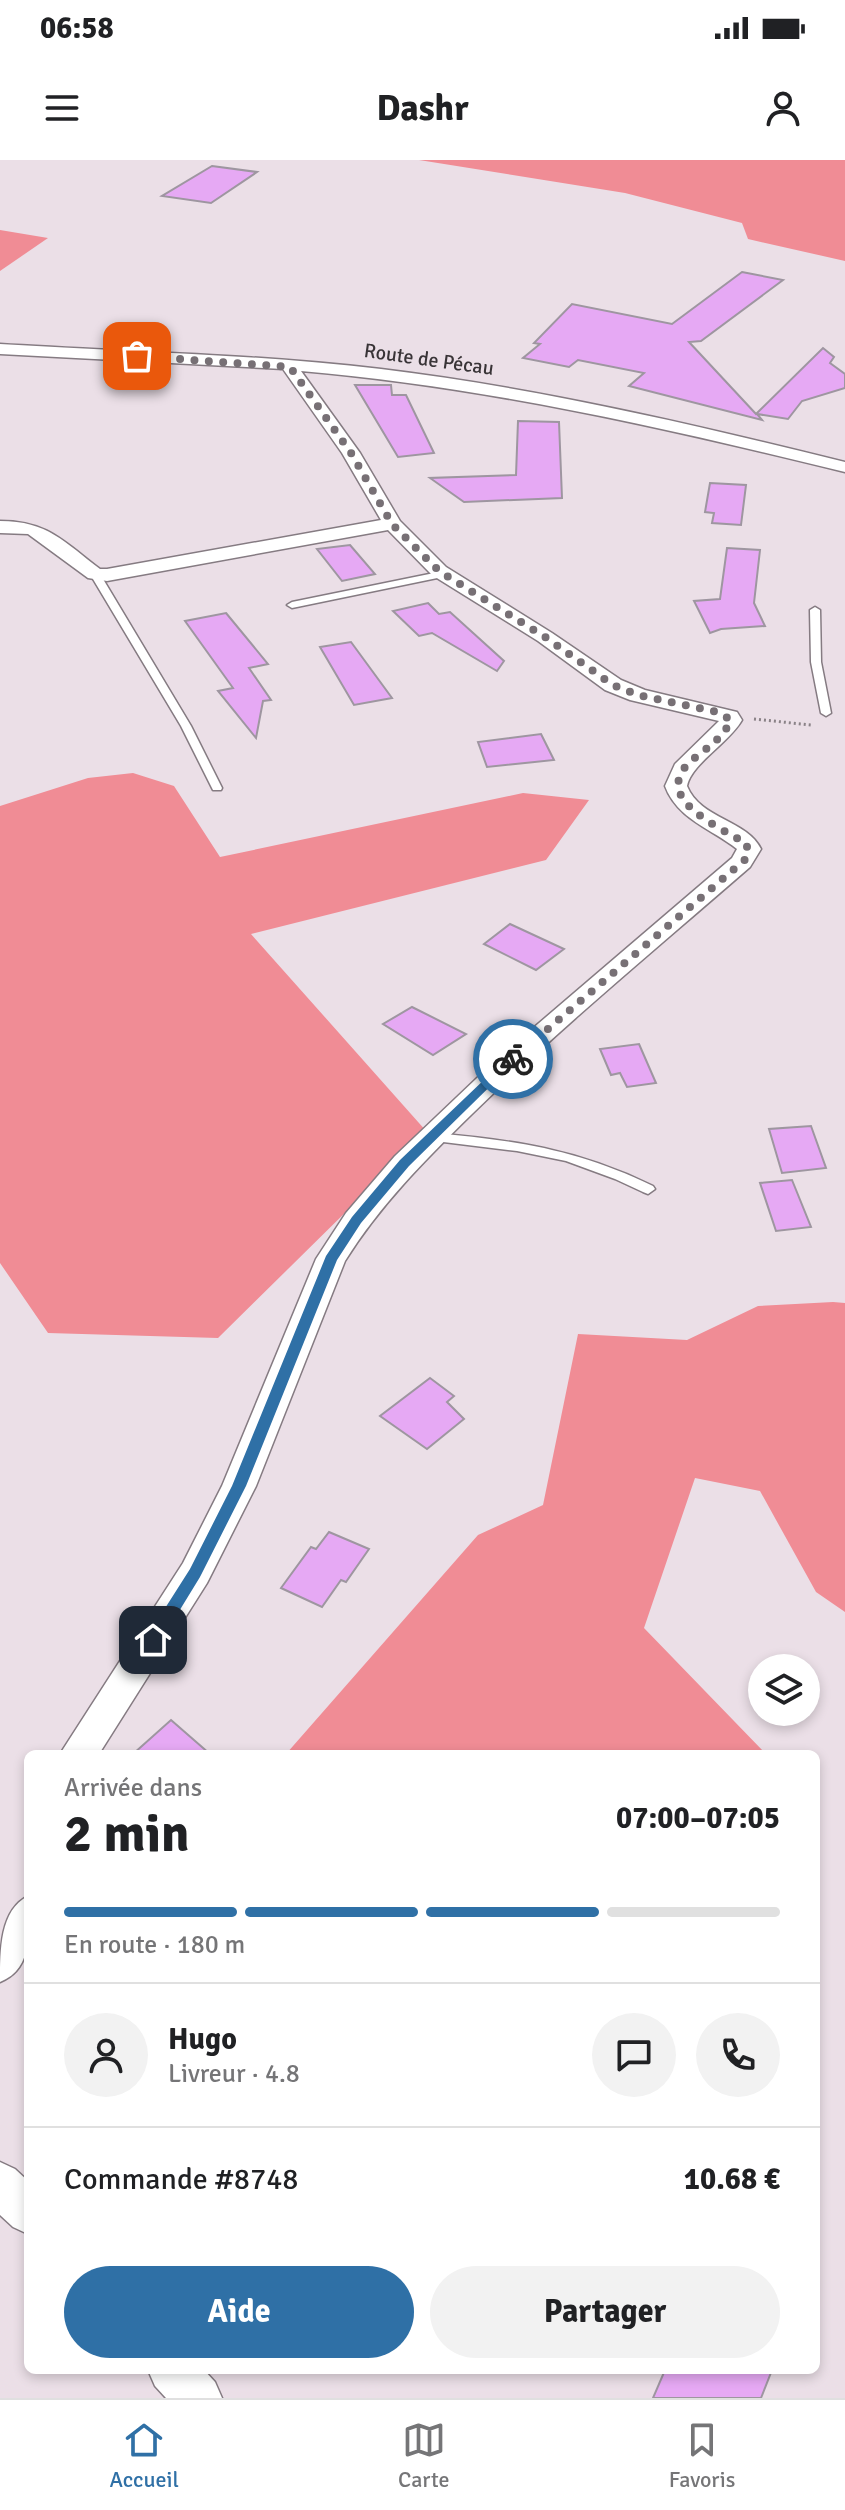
<!DOCTYPE html>
<html lang="fr">
<head>
<meta charset="utf-8">
<style>
	:root { --surface:#fff; --page:#f2f2f2; --text:#202124; --muted:#757577; --line:#e0e0e0; --accent:#2f70a6 }
	body { margin:0; font-family:Signika,sans-serif; background:var(--page); color:var(--text); height:100vh; display:flex; flex-direction:column; font-size:30px; white-space:nowrap }
	* { box-sizing:border-box; margin:0 }
	p { font-size:26px; color:var(--muted) }
	.icon { flex:none; width:44px; height:44px; fill:none; stroke:currentColor; stroke-width:2; stroke-linecap:round; stroke-linejoin:round }
	.map { position:relative; flex:1; overflow:hidden }
	.sheet { position:absolute; left:24px; top:1590px; width:796px; height:624px; display:flex; flex-direction:column; background:var(--surface); border-radius:12px; box-shadow:0 4px 12px #0003 }
	.sheet>* { flex:none }
	.buttons { position:absolute; left:748px; top:1494px; display:grid; gap:16px }
	.buttons a { display:grid; place-items:center; width:72px; height:72px; border-radius:50%; background:var(--surface); box-shadow:0 4px 12px #0003; font-size:40px }
	.pin { position:absolute; display:grid; place-items:center; width:68px; height:68px; color:#fff; margin:-34px; border-radius:16px; box-shadow:0 4px 12px #0006 }
	.courier { position:absolute; display:grid; place-items:center; width:80px; height:80px; margin:-40px; border:6px solid #2f70a6; border-radius:50%; background:#fff; color:#222; box-shadow:0 2px 10px #0007 }
	.head em { font-style:normal; font-weight:800 }
	.head div { display:flex; flex-direction:column-reverse }
	.head { display:flex; align-items:center; justify-content:space-between; height:136px; padding:0 40px }
	h1 { font-size:52px; font-weight:800; line-height:60px }
	.bar { display:grid; grid-template-columns:repeat(4,1fr); gap:12px 8px; align-content:center; height:96px; padding:0 40px }
	.bar i { height:10px; border-radius:6px; background:var(--line) }
	.bar .active { background:var(--accent) }
	.bar p { grid-column:span 4 }
	.line { display:flex; align-items:center; gap:20px; padding:0 40px; border-top:2px solid var(--line) }
	.line div { flex:1 }
	.round { display:grid; place-items:center; flex:none; width:84px; height:84px; border-radius:42px; background:var(--page) }
	.button { display:flex; gap:16px; margin-top:auto; padding:16px 40px }
	.button a { flex:1; height:92px; border-radius:48px; background:var(--accent); color:#fff; font-size:32px; font-weight:800; line-height:92px; text-align:center }
	.button a+a { background:var(--page); color:var(--text) }
	.status { display:flex; justify-content:space-between; align-items:center; height:56px; padding:0 40px; background:var(--surface); direction:ltr }
	.status svg { height:22px; fill:currentColor }
	header { display:flex; justify-content:space-between; align-items:center; height:104px; padding:0 40px; background:var(--surface); font-size:36px; font-weight:800 }
	.dock { display:flex; justify-content:space-around; align-items:center; height:112px; border-top:2px solid var(--line); background:var(--surface); font-size:22px; color:var(--muted) }
	.dock a { display:grid; justify-items:center; gap:4px }
	.dock .active { color:var(--accent) }
	.map>svg:first-child { display:block }
	.forest { fill:#f08c95 }
	.building { fill:#e6a9f4; stroke:#9e96a0; stroke-width:2 }
	.lines { fill:none; stroke-linecap:round; stroke-linejoin:round }
	.service-casing { stroke:#857b82; stroke-width:3 }
	.minor-casing { stroke:#857b82; stroke-width:3 }
	.path { stroke:#8a8287; stroke-width:3; stroke-dasharray:2 3; stroke-linecap:butt }
	.service { fill:#fff; fill-rule:evenodd }
	.minor { fill:#fff; fill-rule:evenodd }
	.route { fill:#2f70a6 }
	.done { stroke:#777075; stroke-width:8; stroke-dasharray:0 14.4 }
	.labels { text-anchor:middle; stroke-width:6; stroke-linejoin:round; paint-order:stroke }
	.far-street-label { font-size:20px; fill:#393437; stroke:#ebdfe7 }
</style>
</head>
<body>
<div class="status"><b>06:58</b><svg viewBox="0 0 49 12"><path d="M0 12V9h3v3zM5 12V6h3v6zM10 12V3h3v9zM15 12V0h3v12zM26 1h20v11H26zM47 4h2v5h-2z"/></svg></div>
<header><svg class="icon" aria-label="menu" viewBox="0 0 24 24"><path d="M4 6h16M4 12h16M4 18h16"/></svg>Dashr<svg class="icon" aria-label="person" viewBox="0 0 24 24"><circle cx="12" cy="8" r="4"/><path d="M4 21q1-7 8-7t8 7"/></svg></header>
<div class="map">
<svg width="845" height="2238" viewBox="0 0 845 2238">
	<rect width="100%" height="100%" fill="#ebdfe7"/>
	<g class="forest">
		<path d="M419 0H845V101L748 79 742 63 625 33Z"/>
		<path d="M0 70 48 78 0 111Z"/>
		<path d="M133 613 174 626 220 697 523 633 589 640 546 700 251 774 427 972 218 1178 48 1173 0 1103V646L88 618Z"/>
		<path d="M833 1142 845 1143V1452L816 1432 760 1331 695 1318 644 1468 766 1594H286L478 1375 543 1345 578 1174 687 1180 758 1146Z"/>
	</g>
	<g class="building">
		<path d="M212 6 257 12 211 43 162 36Z"/>
		<path d="M742 112 783 120 701 181 689 182 756 254 823 188 834 197 830 203 845 214V228L802 241 788 259 757 254 762 260 629 226 644 213 578 200 569 207 523 198 540 184 534 183 572 144 672 164Z"/>
		<path d="M355 225H391L392 235H406L434 293 398 297Z"/>
		<path d="M518 261 559 262 562 338 464 342 430 318 516 315Z"/>
		<path d="M710 323 746 325 741 365 712 363 714 353 705 352Z"/>
		<path d="M350 385 375 414 342 421 317 389Z"/>
		<path d="M727 388 760 390 754 443 765 466 721 469 710 473 694 441 720 439Z"/>
		<path d="M428 443 439 454 450 452 504 501 497 511 432 473 419 476 393 451Z"/>
		<path d="M226 453 268 504 249 508 271 540 263 541 256 578 218 531 233 528 185 461Z"/>
		<path d="M351 482 392 538 354 545 320 487Z"/>
		<path d="M541 574 554 600 487 607 478 582Z"/>
		<path d="M510 764 564 789 536 810 484 784Z"/>
		<path d="M412 847 466 874 433 895 383 864Z"/>
		<path d="M639 884 656 923 627 927 620 913 611 915 600 889Z"/>
		<path d="M811 966 826 1008 782 1013 769 969Z"/>
		<path d="M792 1020 811 1067 776 1071 760 1023Z"/>
		<path d="M430 1218 454 1236 447 1242 464 1259 427 1289 380 1256Z"/>
		<path d="M329 1372 369 1389 346 1422 341 1420 322 1447 281 1428 311 1387 316 1389Z"/>
		<path d="M171 1560 210 1594H133Z"/>
		<path d="M665 2210H772L761 2238H653Z"/>
	</g>
	<g class="lines">
		<defs>
			<g id="service">
				<path d="M444 411 449 414 447 416 292 448 287 445 292 442Z"/>
				<path d="M92 412 100 414 191 566 222 628 221 630H213L181 566 90 414Z"/>
				<path d="M815 447 820 450 821 502 831 553 826 556 821 553 811 502 810 450Z"/>
				<path d="M432 973C514 980 577 989 653 1026L655 1029 648 1034 643 1032 615 1019 566 1001 517 991 427 980 425 977 427 974Z"/>
			</g>
			<g id="minor">
				<path d="M0 184C127 192 255 194 381 209 538 228 692 264 845 302V312C666 268 486 227 301 211L360 293 400 361 446 407 552 473 621 520 645 530 737 552 742 560C729 583 691 604 687 626 700 659 747 660 761 689L750 707C657 788 561 867 472 954 425 1000 380 1045 345 1101L256 1326 207 1423 99 1594H60L183 1403 222 1326 316 1099 346 1053 395 996 497 899 732 698 737 689C712 669 677 659 665 626L675 604 719 561 630 540 605 530 538 481 432 415 388 370 107 421 88 418 28 374 0 373V361C48 361 64 382 100 409H107L381 360 342 293 283 209 0 194Z"/>
				<path d="M28 1736C28 1769 35 1808 0 1822 0 1790 0 1750 28 1736Z"/>
				<path d="M0 2002 15 2009 28 2021V2074L13 2067 0 2055Z"/>
				<path d="M148 2210H204L215 2222 222 2238H166L155 2226Z"/>
			</g>
		</defs>
		<use href="#service" class="service-casing"/>
		<use href="#minor" class="minor-casing"/>
		<path class="path" d="M754 559 811 565"/>
		<use href="#service" class="service"/>
		<use href="#minor" class="minor"/>
	</g>
	<path class="route" d="M509 896 518 899 409 1006 361 1063 337 1100 246 1326 200 1417 159 1484H148V1475L190 1409 232 1326 326 1096 352 1057 400 1000Z"/>
	<g class="lines">
		<path class="done" d="M137 196 290 207 351 293 392 364 439 411 545 477 613 525 638 535 717 552 731 560C723 578 707 588 692 600 649 638 718 666 747 684V698L513 899"/>
	</g>
	<g class="labels">
		<g class="far-street-label">
			<text transform="translate(429 199) rotate(8)" y="7">Route de Pécau</text>
		</g>
	</g>
</svg>
<div class="buttons">
<a><svg class="icon" aria-label="layers" viewBox="0 0 24 24"><path d="M12 4l9 5-9 5-9-5zM3 14l9 5 9-5"/></svg></a>
</div>
<div class="pin" style="left:137px;top:196px;background:#ea580c"><svg class="icon" aria-label="bag" viewBox="0 0 24 24"><path d="M5 8h14l-1 12H6zM9 8a3 3 0 0 1 6 0"/></svg></div>
<div class="pin" style="left:153px;top:1480px;background:#1f2937"><svg class="icon" aria-label="home" viewBox="0 0 24 24"><path d="M3 11l9-7 9 7M6 9v11h12V9"/></svg></div>
<div class="courier" style="left:513px;top:899px"><svg class="icon" aria-label="bike" viewBox="0 0 24 24"><circle cx="6" cy="16" r="4"/><circle cx="18" cy="16" r="4"/><path d="M6 16l4-8h5l3 8M10 8l3 8H6M13 5h3"/></svg></div>
<section class="sheet">
<div class="head"><div><h1>2 min</h1><p>Arrivée dans</p></div><em>07:00–07:05</em></div>
<div class="bar"><i class="active"></i><i class="active"></i><i class="active"></i><i></i><p>En route · 180 m</p></div>
<div class="line" style="height:144px"><a class="round"><svg class="icon" aria-label="person" viewBox="0 0 24 24"><circle cx="12" cy="8" r="4"/><path d="M4 21q1-7 8-7t8 7"/></svg></a><div><b>Hugo</b><p>Livreur · 4.8</p></div><a class="round"><svg class="icon" aria-label="chat" viewBox="0 0 24 24"><path d="M4 5h16v11H9l-5 4z"/></svg></a><a class="round"><svg class="icon" aria-label="phone" viewBox="0 0 24 24"><path d="M5 4h4l2 5-3 2q2 4 5 5l2-3 5 2v4C11 20 4 13 5 4z"/></svg></a></div>
<div class="line" style="height:104px"><div>Commande #8748</div><b>10.68 €</b></div>
<div class="button"><a>Aide</a><a>Partager</a></div>
</section>
</div>
<nav class="dock">
<a class="active"><svg class="icon" aria-label="home" viewBox="0 0 24 24"><path d="M3 11l9-7 9 7M6 9v11h12V9"/></svg>Accueil</a>
<a><svg class="icon" aria-label="map" viewBox="0 0 24 24"><path d="M3 6l6-2 6 2 6-2v14l-6 2-6-2-6 2zM9 4v14M15 6v14"/></svg>Carte</a>
<a><svg class="icon" aria-label="saved" viewBox="0 0 24 24"><path d="M7 4h10v16l-5-4-5 4z"/></svg>Favoris</a>
</nav>
</body>
</html>
